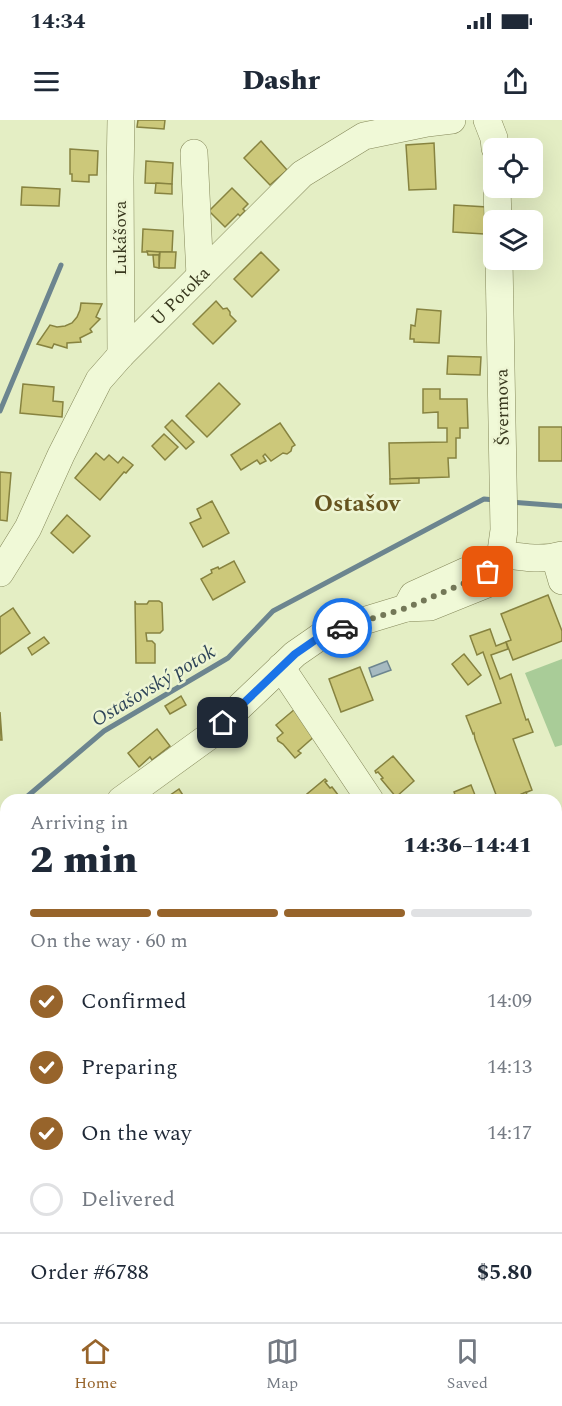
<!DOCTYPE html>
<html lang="en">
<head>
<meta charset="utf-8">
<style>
	:root { --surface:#fff; --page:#f6f6f7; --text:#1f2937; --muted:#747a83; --line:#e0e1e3; --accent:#97642b }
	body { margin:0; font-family:Spectral,serif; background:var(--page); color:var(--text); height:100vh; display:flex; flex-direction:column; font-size:22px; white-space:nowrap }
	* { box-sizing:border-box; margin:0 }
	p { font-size:20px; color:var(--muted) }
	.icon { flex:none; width:33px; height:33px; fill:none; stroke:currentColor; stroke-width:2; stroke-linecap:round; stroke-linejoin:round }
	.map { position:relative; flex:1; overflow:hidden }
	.panel { position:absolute; left:0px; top:674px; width:562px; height:530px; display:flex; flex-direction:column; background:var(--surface); border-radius:18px 18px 0 0; box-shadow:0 6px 24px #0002 }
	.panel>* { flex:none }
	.buttons { position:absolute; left:483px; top:18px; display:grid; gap:12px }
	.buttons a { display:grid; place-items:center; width:60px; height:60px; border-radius:9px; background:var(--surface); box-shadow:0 6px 24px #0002; font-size:30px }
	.pin { position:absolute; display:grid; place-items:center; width:51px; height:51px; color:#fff; margin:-26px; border-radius:12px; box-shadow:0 3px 9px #0006 }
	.courier { position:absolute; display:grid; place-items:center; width:60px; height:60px; margin:-30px; border:4px solid #1a73e8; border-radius:50%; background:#fff; color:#222; box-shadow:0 2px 8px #0007 }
	.overview em { font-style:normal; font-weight:800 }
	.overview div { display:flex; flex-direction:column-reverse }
	.overview { display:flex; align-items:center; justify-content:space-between; height:102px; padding:0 30px }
	h1 { font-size:39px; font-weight:800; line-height:45px }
	.bar { display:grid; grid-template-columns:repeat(4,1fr); gap:9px 6px; align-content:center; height:72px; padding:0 30px }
	.bar i { height:8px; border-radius:4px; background:var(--line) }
	.bar .current { background:var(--accent) }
	.bar p { grid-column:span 4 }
	.line { display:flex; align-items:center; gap:15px; padding:0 30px; border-top:2px solid var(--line) }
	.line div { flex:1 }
	ol { padding:0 30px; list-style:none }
	li { display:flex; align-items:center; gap:18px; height:66px }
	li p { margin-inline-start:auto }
	li .icon { padding:6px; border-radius:50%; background:var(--accent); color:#fff; stroke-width:4 }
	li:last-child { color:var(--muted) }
	li i { width:33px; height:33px; border:3px solid var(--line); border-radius:50% }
	.status { display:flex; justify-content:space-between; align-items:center; height:42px; padding:0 30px; background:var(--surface); direction:ltr }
	.status svg { height:16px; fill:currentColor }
	header { display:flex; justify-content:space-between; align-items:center; height:78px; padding:0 30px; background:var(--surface); font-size:27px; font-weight:800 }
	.tabs { display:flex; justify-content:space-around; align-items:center; height:84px; border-top:2px solid var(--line); background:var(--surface); font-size:16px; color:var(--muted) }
	.tabs a { display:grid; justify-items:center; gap:3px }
	.tabs .current { color:var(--accent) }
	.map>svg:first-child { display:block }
	.green { fill:#a9cc98 }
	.water { fill:#a6bac1; stroke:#6c858f; stroke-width:1.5 }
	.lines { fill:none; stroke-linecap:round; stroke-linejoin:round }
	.stream { stroke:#6c858f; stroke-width:5 }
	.building { fill:#ccc87a; stroke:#878340; stroke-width:1.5 }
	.minor-casing { stroke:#85885a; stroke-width:28 }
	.minor { stroke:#f0f9d7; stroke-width:27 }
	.done { stroke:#747858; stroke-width:6; stroke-dasharray:0 10.8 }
	.route { stroke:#1a73e8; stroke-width:8 }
	.labels { text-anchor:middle; stroke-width:5; stroke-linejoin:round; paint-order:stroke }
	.street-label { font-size:18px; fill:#38381e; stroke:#edf5d3 }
	.water-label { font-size:20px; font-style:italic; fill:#2e4458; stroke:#edf5d3 }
	.district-label { font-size:24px; font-weight:bold; fill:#65531e; stroke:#edf5d3 }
</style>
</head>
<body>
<div class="status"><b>14:34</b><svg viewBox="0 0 49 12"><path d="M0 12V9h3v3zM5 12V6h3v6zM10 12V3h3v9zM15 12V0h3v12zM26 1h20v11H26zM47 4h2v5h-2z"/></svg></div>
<header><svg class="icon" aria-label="menu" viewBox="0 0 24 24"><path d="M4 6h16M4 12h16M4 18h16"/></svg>Dashr<svg class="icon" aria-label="share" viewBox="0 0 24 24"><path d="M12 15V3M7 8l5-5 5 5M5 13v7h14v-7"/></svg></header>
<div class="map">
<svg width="562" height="1202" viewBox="0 0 562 1202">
	<rect width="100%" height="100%" fill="#e4eec4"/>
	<g class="green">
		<path d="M562 539V625L555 627 525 553Z"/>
		<path d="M562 856V1202H204L200 1197H556V857Z"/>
	</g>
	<path class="water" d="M387 541 391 550 372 557 369 548Z"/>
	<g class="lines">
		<g class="stream">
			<path d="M0 291 61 145"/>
			<path d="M510 382 562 386"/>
			<path d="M23 680 104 611 228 538 273 491 484 379 495 380"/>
			<path d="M0 699 6 694"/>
			<path d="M0 869 6 868"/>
		</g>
	</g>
	<g class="building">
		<path d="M138 0H165L164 9 137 7Z"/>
		<path d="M261 21 287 50 270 65 244 38Z"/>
		<path d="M434 23 436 69 409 70 406 25Z"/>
		<path d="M70 29 98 31 97 55H89V62L72 61V54H70Z"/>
		<path d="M146 41 173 43 172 64 145 63Z"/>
		<path d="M156 63 172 64V74L155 73Z"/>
		<path d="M22 67 60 69 59 86 21 85Z"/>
		<path d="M232 68 248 84 243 89 245 91 240 96 238 94 225 107 209 91Z"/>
		<path d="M454 85 487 87 484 114 453 112Z"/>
		<path d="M143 109 173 111 172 132H142Z"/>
		<path d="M147 131 160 132 159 135H148Z"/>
		<path d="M160 132H176L175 148H159Z"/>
		<path d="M261 132 279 150 252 177 234 159Z"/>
		<path d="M153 135H159V148L154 147Z"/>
		<path d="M216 181 223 189 227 188 230 192V195L236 201 213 224 193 204Z"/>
		<path d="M81 183 102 184 96 197 100 199 90 209 92 212 80 218 81 222 67 223V228L54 224 52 228 37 224 50 205 57 207 65 206 72 203 77 197 80 190Z"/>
		<path d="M417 189 441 191 439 223 414 222V219H410L411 205 415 206Z"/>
		<path d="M448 236 481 237 480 255 447 254Z"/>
		<path d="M219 263 240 284 207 317 186 296Z"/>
		<path d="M23 264 54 267 53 281 63 282 62 297 20 293Z"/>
		<path d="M423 269H440V279H467L468 308H460V318H456V338H448L449 357 390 359 389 323 447 322V308H438V292L423 293Z"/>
		<path d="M172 300 194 322 186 329 165 307Z"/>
		<path d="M280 303 295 325 292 327 291 331 287 334 283 333 271 341 265 334 263 336 266 341 260 344 257 340 241 350 231 335Z"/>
		<rect x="539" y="307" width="23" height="34"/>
		<path d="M164 314 178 327 165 340 152 326Z"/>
		<path d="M96 333 104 340 109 335 118 343 123 337 133 345 126 353 124 352 100 380 75 358Z"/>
		<path d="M0 352 11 353 7 401 0 400Z"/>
		<path d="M419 358V363L390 364V359Z"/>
		<path d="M212 381 229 413 203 427 190 403 201 398 197 389Z"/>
		<path d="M67 395 90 416 73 433 51 413Z"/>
		<path d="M234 441 245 462 213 480 201 459 212 453 211 450 218 447 219 449Z"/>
		<path d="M548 475 562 511V521L513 540 506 522 511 520 501 494Z"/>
		<path d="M135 481 136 484H147L149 481H159L162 483 163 510 160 513H146L147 521H152L155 524V543H136Z"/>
		<path d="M13 488 30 513 0 534V497Z"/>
		<path d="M490 509 496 526 506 522 508 529 491 535 500 559 511 554 526 600 528 599 533 612 513 619 532 670 508 680H498L475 619 474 613 473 614 466 596 501 583 483 532 477 535 470 516Z"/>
		<path d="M44 517 49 523 32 535 28 528Z"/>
		<path d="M464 534 481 555 468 565 452 544Z"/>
		<path d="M360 547 373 580 341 592 329 559Z"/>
		<path d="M181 576 186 585 170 594 165 586Z"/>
		<path d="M295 589 316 615 298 631 301 633 295 638 283 624 278 621 277 618 283 613 276 605Z"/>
		<path d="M0 592 2 620H0Z"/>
		<path d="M157 609 170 626 152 640 150 637 139 647 128 633Z"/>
		<path d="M393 636 414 661 396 677 381 659 383 658 378 652 376 653 375 651Z"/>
		<path d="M325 659 327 661 325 662 330 668 332 667 342 680H311L307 674Z"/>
		<path d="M471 665 475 675 464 680H457L454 672Z"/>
		<path d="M179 669 186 680H163Z"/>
		<path d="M526 672 529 680H508Z"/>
		<path d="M0 801 6 811V817L0 820Z"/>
		<path d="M562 801V845L556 847V803Z"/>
	</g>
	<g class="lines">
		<defs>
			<g id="minor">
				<path d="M487 0 494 18 495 28"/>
				<path d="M194 33 200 156"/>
				<path d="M497 68 498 100"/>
				<path d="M121 235 120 57 121 0"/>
				<path d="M500 434C521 437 542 441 562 435"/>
				<path d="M555 437 562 461"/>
				<path d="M488 452 466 451 413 475 406 488 430 487 497 460 504 410 499 140"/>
				<path id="s1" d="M0 453 28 408 61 335 99 260 121 235 302 54 364 16 427 3 452 0"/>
				<path d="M281 547 370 680"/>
				<path d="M121 680 208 617 295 534 321 516 337 509 406 488 422 481"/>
				<path d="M0 761 6 757"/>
			</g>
		</defs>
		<use href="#minor" class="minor-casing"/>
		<use href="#minor" class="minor"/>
	</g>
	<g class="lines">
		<path class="done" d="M342 508 406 488 465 463 488 452"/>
		<path class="route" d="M223 603 295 534 321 516 342 508"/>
	</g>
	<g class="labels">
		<g class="street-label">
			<text transform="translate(120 118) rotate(-90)" y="6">Lukášova</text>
			<text dy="6" stroke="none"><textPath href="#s1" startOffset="334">U Potoka</textPath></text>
			<text transform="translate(502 287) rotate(-91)" y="6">Švermova</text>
		</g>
		<g class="water-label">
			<text transform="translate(153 565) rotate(-31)" y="7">Ostašovský potok</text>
		</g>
		<g class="district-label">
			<text x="357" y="391">Ostašov</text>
		</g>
	</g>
</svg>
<div class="buttons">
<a><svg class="icon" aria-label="locate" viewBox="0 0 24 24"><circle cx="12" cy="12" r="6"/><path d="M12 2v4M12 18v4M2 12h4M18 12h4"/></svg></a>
<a><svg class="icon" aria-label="layers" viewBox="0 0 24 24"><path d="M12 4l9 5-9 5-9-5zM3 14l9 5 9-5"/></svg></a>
</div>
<div class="pin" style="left:488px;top:452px;background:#ea580c"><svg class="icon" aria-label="bag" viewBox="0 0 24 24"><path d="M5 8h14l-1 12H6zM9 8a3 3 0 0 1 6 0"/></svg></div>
<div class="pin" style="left:223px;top:603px;background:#1f2937"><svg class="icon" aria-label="home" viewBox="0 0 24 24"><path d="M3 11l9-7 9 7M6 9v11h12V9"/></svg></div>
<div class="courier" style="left:342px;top:508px"><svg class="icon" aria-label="car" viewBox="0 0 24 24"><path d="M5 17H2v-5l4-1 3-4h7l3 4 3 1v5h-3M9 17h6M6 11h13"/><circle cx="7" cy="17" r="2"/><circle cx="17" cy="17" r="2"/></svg></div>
<section class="panel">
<div class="overview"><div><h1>2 min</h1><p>Arriving in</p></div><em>14:36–14:41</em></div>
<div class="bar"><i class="current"></i><i class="current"></i><i class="current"></i><i></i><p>On the way · 60 m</p></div>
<ol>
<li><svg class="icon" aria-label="check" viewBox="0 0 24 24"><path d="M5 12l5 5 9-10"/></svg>Confirmed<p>14:09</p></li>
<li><svg class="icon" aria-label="check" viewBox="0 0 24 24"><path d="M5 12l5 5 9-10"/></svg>Preparing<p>14:13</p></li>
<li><svg class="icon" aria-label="check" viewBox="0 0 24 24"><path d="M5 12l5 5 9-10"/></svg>On the way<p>14:17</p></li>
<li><i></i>Delivered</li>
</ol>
<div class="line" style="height:78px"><div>Order #6788</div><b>$5.80</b></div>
</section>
</div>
<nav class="tabs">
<a class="current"><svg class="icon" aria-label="home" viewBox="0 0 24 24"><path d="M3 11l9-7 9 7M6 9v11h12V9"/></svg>Home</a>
<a><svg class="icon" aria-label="map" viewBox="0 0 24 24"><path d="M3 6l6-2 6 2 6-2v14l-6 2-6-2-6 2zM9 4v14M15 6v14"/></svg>Map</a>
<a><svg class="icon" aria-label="saved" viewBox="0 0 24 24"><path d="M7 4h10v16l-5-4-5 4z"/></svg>Saved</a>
</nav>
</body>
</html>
